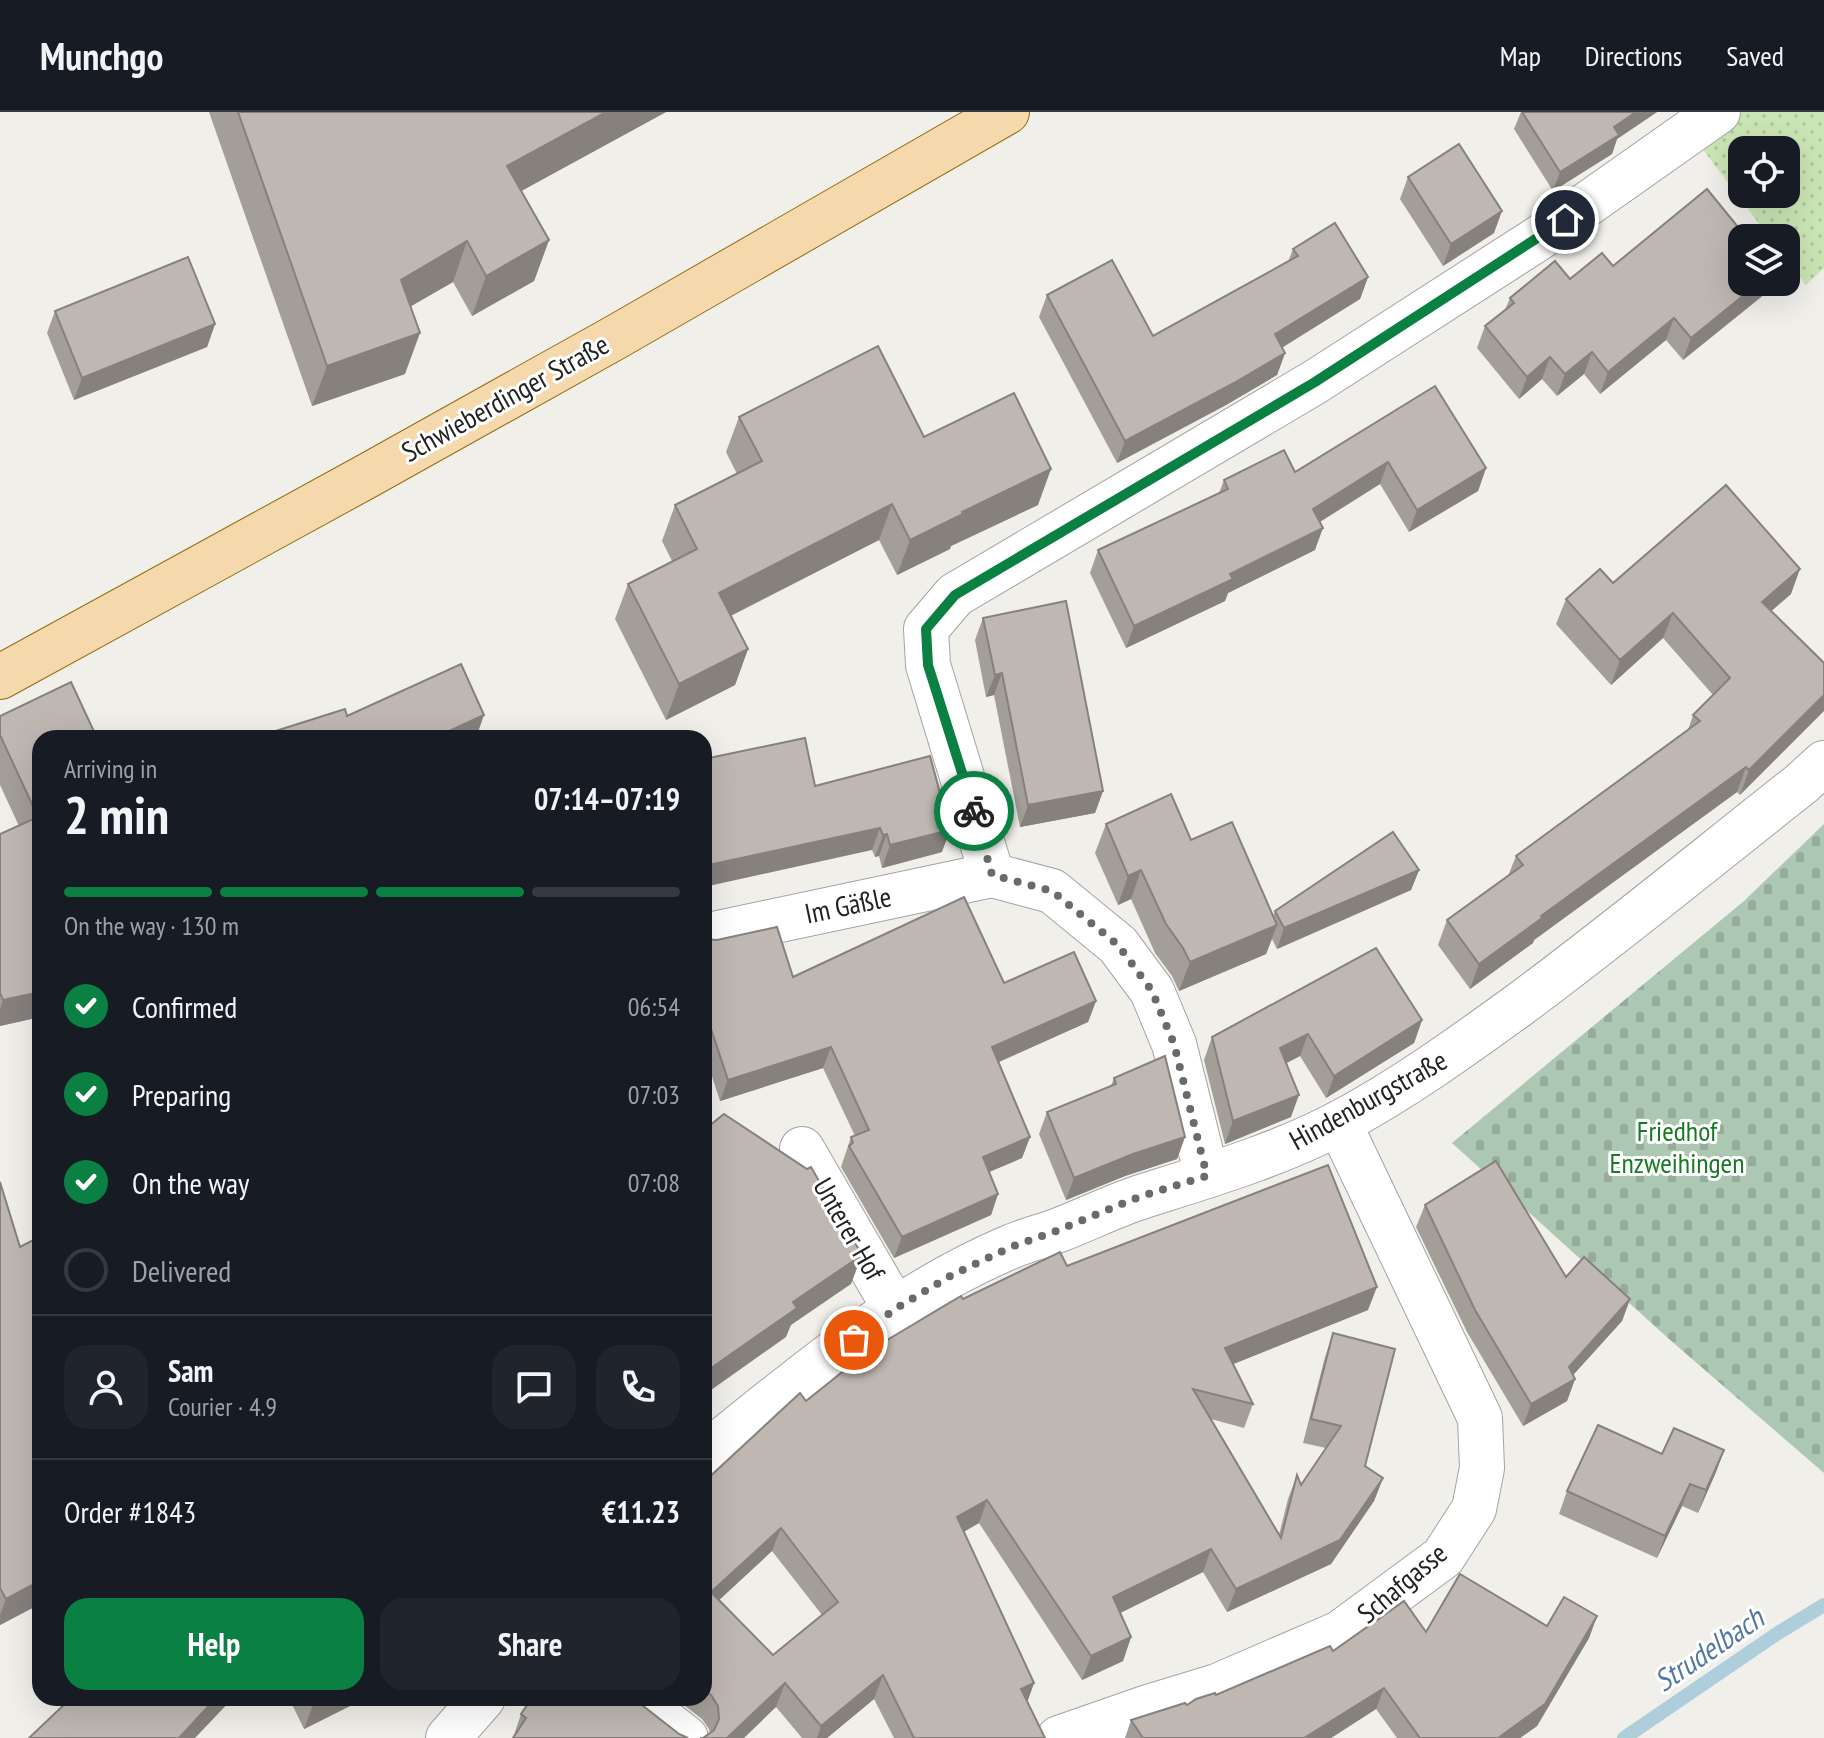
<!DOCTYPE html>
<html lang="en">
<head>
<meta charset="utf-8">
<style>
	:root { --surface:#171b24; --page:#20242c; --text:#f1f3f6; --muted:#9ea1a6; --line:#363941; --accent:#0b8043 }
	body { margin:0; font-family:"PT Sans Narrow",sans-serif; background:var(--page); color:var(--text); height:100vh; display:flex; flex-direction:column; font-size:30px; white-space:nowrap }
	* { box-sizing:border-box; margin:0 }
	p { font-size:26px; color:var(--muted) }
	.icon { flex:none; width:44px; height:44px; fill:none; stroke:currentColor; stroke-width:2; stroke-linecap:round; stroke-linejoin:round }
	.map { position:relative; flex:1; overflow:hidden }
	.panel { position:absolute; left:32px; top:618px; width:680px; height:976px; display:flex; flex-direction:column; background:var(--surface); border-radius:24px; box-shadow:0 8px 32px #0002 }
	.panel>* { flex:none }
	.tools { position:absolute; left:1728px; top:24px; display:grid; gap:16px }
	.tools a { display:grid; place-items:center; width:72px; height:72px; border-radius:16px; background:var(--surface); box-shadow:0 8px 32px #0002; font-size:40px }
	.pin { position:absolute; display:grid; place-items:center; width:68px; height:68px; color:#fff; margin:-34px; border:4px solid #fff; border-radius:50%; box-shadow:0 2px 8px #0007 }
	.courier { position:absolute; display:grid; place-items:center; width:80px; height:80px; margin:-40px; border:6px solid #0b8043; border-radius:50%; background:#fff; color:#222; box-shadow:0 2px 10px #0007 }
	.summary em { font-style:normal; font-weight:600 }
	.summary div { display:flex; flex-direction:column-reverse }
	.summary { display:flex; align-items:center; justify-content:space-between; height:136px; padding:0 32px }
	h1 { font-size:52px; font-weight:600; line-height:60px }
	.bar { display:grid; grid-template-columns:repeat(4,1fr); gap:12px 8px; align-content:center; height:96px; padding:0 32px }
	.bar i { height:10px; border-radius:6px; background:var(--line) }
	.bar .on { background:var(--accent) }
	.bar p { grid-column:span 4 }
	.line { display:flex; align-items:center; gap:20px; padding:0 32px; border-top:2px solid var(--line) }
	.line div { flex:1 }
	.round { display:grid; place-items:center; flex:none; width:84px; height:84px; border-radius:24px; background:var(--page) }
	ol { padding:0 32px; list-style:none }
	li { display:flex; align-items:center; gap:24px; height:88px }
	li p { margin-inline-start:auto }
	li .icon { padding:8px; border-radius:50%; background:var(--accent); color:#fff; stroke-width:4 }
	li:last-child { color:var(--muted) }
	li i { width:44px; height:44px; border:4px solid var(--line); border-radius:50% }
	.action { display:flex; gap:16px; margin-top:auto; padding:16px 32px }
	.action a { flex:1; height:92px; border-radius:24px; background:var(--accent); color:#fff; font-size:32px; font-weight:600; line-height:92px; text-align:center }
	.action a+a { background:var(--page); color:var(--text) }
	header { display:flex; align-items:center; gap:48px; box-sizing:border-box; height:112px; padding:0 40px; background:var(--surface); border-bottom:2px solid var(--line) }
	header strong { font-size:38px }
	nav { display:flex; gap:44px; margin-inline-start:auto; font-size:28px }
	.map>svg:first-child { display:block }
	.cemetery { fill:url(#cemetery-stones) }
	.garden { fill:url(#garden-dots); fill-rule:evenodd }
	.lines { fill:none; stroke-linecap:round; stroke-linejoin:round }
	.stream { stroke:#aecedb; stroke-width:14 }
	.street-casing { stroke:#a3a3a3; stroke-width:46 }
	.primary-casing { stroke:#936d0d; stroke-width:46 }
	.street { stroke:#fff; stroke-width:44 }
	.primary { stroke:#f5d8ab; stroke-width:44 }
	.wall { fill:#a49e99; fill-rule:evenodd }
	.shaded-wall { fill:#86817d }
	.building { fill:#bfb8b2; stroke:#86817d; stroke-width:2; fill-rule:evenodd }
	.done { stroke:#6a6a68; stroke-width:8; stroke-dasharray:0 14.4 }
	.route { stroke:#0b8043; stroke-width:10 }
	.labels { text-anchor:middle; stroke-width:6; stroke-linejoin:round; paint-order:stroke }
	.street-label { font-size:28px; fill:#222; stroke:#fff }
	.park-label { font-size:28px; fill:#167a23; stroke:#fff }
	.water-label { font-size:30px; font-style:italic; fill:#5277a3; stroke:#fff }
</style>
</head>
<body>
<header>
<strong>Munchgo</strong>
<nav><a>Map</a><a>Directions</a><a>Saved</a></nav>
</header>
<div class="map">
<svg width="1824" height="1626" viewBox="0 0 1824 1626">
	<defs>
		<pattern id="cemetery-stones" width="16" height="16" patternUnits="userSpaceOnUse" patternTransform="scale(2)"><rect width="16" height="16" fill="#acc8b2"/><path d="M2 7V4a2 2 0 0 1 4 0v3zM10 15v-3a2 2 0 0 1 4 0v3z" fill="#94ac99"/></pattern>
		<pattern id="garden-dots" width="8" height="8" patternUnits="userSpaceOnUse" patternTransform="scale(2)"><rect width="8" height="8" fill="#cbe6b5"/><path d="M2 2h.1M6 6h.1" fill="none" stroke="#aec59b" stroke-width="1.8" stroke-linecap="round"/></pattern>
	</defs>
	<rect width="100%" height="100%" fill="#f1efea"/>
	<path class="cemetery" d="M1824 712V1361L1669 1227 1452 1031 1744 789Z"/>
	<path class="garden" d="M1696 0H1824V156L1806 173 1786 147V126H1770L1682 10ZM1742 38H1786V82H1742Z"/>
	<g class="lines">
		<path class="stream" d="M1624 1626 1778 1521 1824 1493"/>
		<defs>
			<g id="street">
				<path d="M704 824 992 763"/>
				<path d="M802 1037 895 1197"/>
				<path d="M1207 1064 1174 932 1152 879 1118 833 1052 779 992 763 928 553 926 517 955 483 1315 270 1539 126 1718 0"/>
				<path d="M704 1343C800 1266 896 1183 1010 1135 1026 1128 1043 1124 1059 1118 1088 1107 1115 1093 1144 1084 1210 1063 1278 1043 1339 1011 1403 977 1461 935 1519 893 1615 822 1707 746 1801 672L1824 651"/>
				<path d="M635 1586 686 1626"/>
				<path d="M448 1626 483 1586"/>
				<path d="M1059 1626 1148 1595 1217 1574 1340 1521 1443 1445 1474 1397 1482 1356 1480 1306 1339 1011"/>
			</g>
			<path id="primary" d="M0 565 367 364 616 225 1007 0"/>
		</defs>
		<use href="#street" class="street-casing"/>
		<use href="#primary" class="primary-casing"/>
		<use href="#street" class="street"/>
		<use href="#primary" class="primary"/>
	</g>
	<g class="wall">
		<path d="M209 0H666L521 79 549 128 534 169 472 204 453 170 411 194 405 262 312 294Z"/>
		<path d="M1521 0H1657L1617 27 1612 42 1553 79 1514 17Z"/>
		<path d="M1408 65 1494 121 1443 154 1400 87Z"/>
		<path d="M1293 137 1368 165 1360 187 1282 235 1285 241 1277 263 1226 293 1117 351 1039 205 1047 183 1153 224 1288 150Z"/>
		<path d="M1613 154 1766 181 1683 248 1666 228 1600 282 1584 262 1557 284 1542 267 1519 287 1477 236 1485 214 1505 198 1510 186Z"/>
		<path d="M55 199 215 212 207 235 74 288 47 221Z"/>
		<path d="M1435 274 1486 356 1478 379 1409 420 1380 372 1320 410 1315 438 1228 481 1225 489 1126 536 1090 461 1098 438 1219 381 1224 368 1295 360Z"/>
		<path d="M739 305 924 325 1038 393 951 434 950 437 897 463 879 428 731 504 748 537 735 573 666 608 615 507 628 472 672 449 662 429 675 393 737 362 726 340Z"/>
		<path d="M1613 471 1791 482 1771 499 1824 551 1740 683 1737 680 1534 828 1533 831 1470 877 1438 833 1447 808 1508 764 1516 744 1688 618 1693 603 1713 583 1663 526 1611 573 1556 512 1566 487Z"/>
		<path d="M983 506 1103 679 1095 701 1020 715 994 583 986 585 975 528Z"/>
		<path d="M0 604 40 626V905L0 914V722L19 714 0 673Z"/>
		<path d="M815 674 942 740 882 756 879 744 875 745 872 738Z"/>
		<path d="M1106 712 1191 728 1273 804 1275 799 1419 758 1411 778 1277 837 1272 827 1266 842 1179 879 1172 864 1155 841 1131 787 1118 793 1095 741Z"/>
		<path d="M704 827 793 865 1004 871 1096 889 1088 910 999 950 1030 1025 1022 1046 989 1060 998 1082 991 1103 894 1146 841 1055 851 1025 855 1024 823 956 720 989 704 940Z"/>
		<path d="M1422 908 1414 931 1326 986 1300 944 1287 951 1291 1005 1225 1032 1204 948 1212 925Z"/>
		<path d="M1114 966 1185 1025 1177 1047 1125 1064 1066 1088 1039 1022 1047 1000 1111 974Z"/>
		<path d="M0 1070 20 1135 40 1132V1492L0 1513Z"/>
		<path d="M1425 1093 1566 1165 1630 1187 1622 1209 1573 1263 1575 1267 1567 1289 1523 1314 1467 1220 1416 1115Z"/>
		<path d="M1067 1154 1368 1198 1233 1252 1253 1292 1244 1316 1211 1307 1279 1423 1288 1387 1297 1363 1301 1373 1326 1336 1303 1331 1325 1245 1333 1221 1365 1354 1383 1366 1374 1389 1331 1452 1227 1500 1203 1460 1120 1501 1131 1525 1123 1549 1082 1568 979 1411 964 1420 1034 1571 1027 1589 1045 1626H894L874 1587 827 1626H802L776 1595 703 1626 710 1621 709 1617 702 1607 675 1586H704V1370L806 1289 963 1187ZM772 1439 822 1503 773 1543 719 1488Z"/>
		<path d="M1724 1338 1716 1360 1698 1401 1682 1394 1657 1446 1559 1402 1567 1379 1662 1342Z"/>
		<path d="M1597 1504 1589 1526 1537 1614 1520 1626H1397L1376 1597 1331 1626H1125L1131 1608 1187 1593 1333 1539 1426 1520 1547 1514Z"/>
		<path d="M289 1586H366L304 1617Z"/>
		<path d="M633 1586 513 1626 521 1602Z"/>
	</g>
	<g class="shaded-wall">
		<path d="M606 0H666L492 95 507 54Z"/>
		<path d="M1636 0H1657L1617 27 1612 42 1553 79 1560 60 1614 15Z"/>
		<path d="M1502 99 1494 121 1443 154 1451 132Z"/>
		<path d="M549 128 534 169 472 204 486 164Z"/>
		<path d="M467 129 453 170 387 208 401 168Z"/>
		<path d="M1368 165 1360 187 1267 245 1275 222Z"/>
		<path d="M1760 170H1769L1766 181 1683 248 1691 226Z"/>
		<path d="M1674 206 1666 228 1600 282 1608 260Z"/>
		<path d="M215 212 207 235 74 288 82 266Z"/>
		<path d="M420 221 405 262 312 294 327 254Z"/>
		<path d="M1592 240 1584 262 1557 284 1565 262Z"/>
		<path d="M1285 241 1277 263 1226 293 1117 351 1125 329Z"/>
		<path d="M1550 245 1542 267 1519 287 1527 265Z"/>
		<path d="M1388 350 1380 372 1305 419 1313 397Z"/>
		<path d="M1486 356 1478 379 1409 420 1417 398Z"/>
		<path d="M1051 357 1038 393 951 434 950 437 897 463 910 428 962 400Z"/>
		<path d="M892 392 879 428 706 516 719 481Z"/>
		<path d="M1323 416 1315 438 1228 481 1225 489 1126 536 1134 514 1230 462Z"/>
		<path d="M1800 457 1791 482 1753 515 1762 490Z"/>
		<path d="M1673 501 1663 526 1611 573 1620 548Z"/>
		<path d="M748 537 735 573 666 608 679 572Z"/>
		<path d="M1002 561 994 583 986 585 995 563Z"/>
		<path d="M1824 583V599L1740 683 1749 658Z"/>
		<path d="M484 603 476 626H434Z"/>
		<path d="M1746 655 1737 680 1534 828 1533 831 1470 877 1479 852 1541 804Z"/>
		<path d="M1103 679 1095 701 1020 715 1028 693Z"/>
		<path d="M880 716 872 738 704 775V754Z"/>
		<path d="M950 718 942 740 882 756 890 733Z"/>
		<path d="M887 722 879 744 875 745 883 723Z"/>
		<path d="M1141 758 1131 787 1118 793 1128 764Z"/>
		<path d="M1419 758 1411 778 1277 837 1284 816Z"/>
		<path d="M1277 813 1266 842 1179 879 1190 850Z"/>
		<path d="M40 880V905L0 914V897L3 888Z"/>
		<path d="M1096 889 1088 910 985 956 992 935Z"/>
		<path d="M1422 908 1414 931 1326 986 1334 964Z"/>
		<path d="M1308 922 1300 944 1272 958 1280 936Z"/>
		<path d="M831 935 823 956 720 989 728 968Z"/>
		<path d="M1299 983 1291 1005 1225 1032 1233 1009Z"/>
		<path d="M1030 1025 1022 1046 975 1066 983 1045Z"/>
		<path d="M1185 1025 1177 1047 1125 1064 1066 1088 1074 1066 1133 1042Z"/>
		<path d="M998 1082 991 1103 894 1146 902 1125Z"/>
		<path d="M862 1143 851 1172 791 1213 786 1225 704 1283V1261L793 1190Z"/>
		<path d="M1377 1175 1368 1198 1216 1259 1225 1236Z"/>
		<path d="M1630 1187 1622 1209 1564 1273 1575 1267 1567 1289 1523 1314 1531 1292 1569 1255Z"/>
		<path d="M1724 1338 1716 1360 1698 1401 1706 1378Z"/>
		<path d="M1383 1366 1374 1389 1331 1452 1227 1500 1236 1477Z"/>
		<path d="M1690 1372 1682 1394 1657 1446 1665 1424Z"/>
		<path d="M987 1388 979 1411 948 1428 957 1405Z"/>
		<path d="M781 1416 772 1439 704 1502 711 1480Z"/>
		<path d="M1211 1437 1203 1460 1104 1509 1113 1485Z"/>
		<path d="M40 1469V1492L0 1513V1503L6 1487Z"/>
		<path d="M1597 1504 1589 1526 1537 1614 1520 1626H1498Z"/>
		<path d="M1131 1525 1123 1549 1082 1568 1091 1544Z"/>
		<path d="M883 1563 874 1587 827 1626H817L821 1614Z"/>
		<path d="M785 1571 776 1595 744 1626H727Z"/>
		<path d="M1034 1571 1026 1594 1021 1577Z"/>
		<path d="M1384 1576 1376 1597 1331 1626H1304Z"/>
		<path d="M216 1586H233L195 1626H179Z"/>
		<path d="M318 1586H366L304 1617 315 1588Z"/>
	</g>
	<g class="building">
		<path d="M238 0H606L507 54 549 128 486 164 467 129 401 168 420 221 327 254Z"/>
		<path d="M1522 0H1636L1614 15 1619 23 1560 60Z"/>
		<path d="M1459 32 1502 99 1451 132 1408 65Z"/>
		<path d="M1707 77 1747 126H1742V170H1760L1691 226 1674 206 1608 260 1592 240 1565 262 1550 245 1527 265 1485 214 1514 191 1510 186 1555 149 1570 167 1602 141 1613 154Z"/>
		<path d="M1335 111 1368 165 1275 222 1285 241 1234 271 1125 329 1047 183 1112 148 1153 224 1298 144 1293 137Z"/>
		<path d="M188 145 215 212 82 266 55 199Z"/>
		<path d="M878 234 924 325 1014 281 1051 357 962 400 963 402 910 428 892 392 719 481 748 537 679 572 628 472 697 437 675 393 762 349 739 305Z"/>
		<path d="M1435 274 1486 356 1417 398 1388 350 1313 397 1323 416 1230 462 1233 467 1134 514 1098 438 1228 377 1224 368 1284 338 1295 360Z"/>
		<path d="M1726 373 1800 457 1762 490 1824 551V583L1749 658 1746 655 1541 804 1542 806 1479 852 1447 808 1523 753 1516 744 1700 609 1693 603 1730 566 1673 501 1620 548 1566 487 1600 457 1613 471Z"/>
		<path d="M1066 489 1103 679 1028 693 1002 561 995 563 983 506Z"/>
		<path d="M461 552 484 603 434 626H263V623L345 597 347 604Z"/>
		<path d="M71 570 97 626H40V880L3 888 0 881V722L38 705 0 623V604Z"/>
		<path d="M805 626 815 674 930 644 950 718 890 733 887 722 883 723 880 716 704 754V647Z"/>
		<path d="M1171 682 1191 728 1232 710 1277 813 1190 850 1183 836 1166 812 1141 758 1128 764 1106 712Z"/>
		<path d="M1393 720 1419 758 1284 816 1275 799Z"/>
		<path d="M964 785 1004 871 1074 840 1096 889 992 935 1030 1025 983 1045 998 1082 902 1125 849 1034 853 1031 851 1025 869 1018 831 935 728 968 704 896V827L717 828 777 815 793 865Z"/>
		<path d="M1376 836 1422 908 1334 964 1308 922 1280 936 1299 983 1233 1009 1212 925Z"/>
		<path d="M1165 944 1185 1025 1133 1042 1074 1066 1047 1000 1116 972 1114 966Z"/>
		<path d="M724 1002 807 1057 811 1055 862 1143 793 1190 797 1196 704 1261V1018Z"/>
		<path d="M1496 1049 1566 1165 1584 1145 1630 1187 1569 1255 1575 1267 1531 1292 1475 1198 1425 1093Z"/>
		<path d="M1328 1053 1377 1175 1225 1236 1253 1292 1193 1277 1281 1426 1297 1363 1301 1373 1341 1314 1311 1307 1333 1221 1395 1237 1365 1354 1383 1366 1340 1428 1236 1477 1211 1437 1113 1485 1131 1525 1091 1544 987 1388 957 1405 1034 1571 1021 1577 1045 1626H914L883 1563 821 1614 785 1571 727 1626H700H703L714 1618 719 1607 718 1594 711 1583 704 1578V1370L800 1281 806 1289 867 1240 961 1184 963 1187 1060 1140 1067 1154ZM781 1416 838 1490 773 1543 711 1480Z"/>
		<path d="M0 1070 20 1135 37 1126 40 1132V1469L6 1487 0 1476Z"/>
		<path d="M1598 1313 1662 1342 1674 1316 1724 1338 1706 1378 1690 1372 1665 1424 1567 1379Z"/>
		<path d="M1460 1462 1547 1514 1564 1485 1597 1504 1545 1592 1498 1626H1420L1384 1576 1304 1626H1143L1131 1608 1185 1591 1187 1593 1196 1587 1215 1581 1216 1583 1330 1534 1333 1539 1404 1489 1426 1520Z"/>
		<path d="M65 1586H216L179 1626H29L68 1589Z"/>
		<path d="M532 1586H633L679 1622 688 1626H513L526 1606 521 1602Z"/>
	</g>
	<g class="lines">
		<path class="done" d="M854 1228 895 1197 952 1163 1011 1135 1056 1119 1139 1085 1207 1064 1174 932 1152 879 1118 833 1052 779 992 763 974 699"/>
		<path class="route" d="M974 699 928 553 926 517 955 483 1315 270 1565 108"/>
	</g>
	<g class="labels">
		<g class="street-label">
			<text transform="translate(505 286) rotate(-29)" y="10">Schwieberdinger Straße</text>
			<text transform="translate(848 793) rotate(-12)" y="10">Im Gäßle</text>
			<text transform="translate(1368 988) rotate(-29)" y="10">Hindenburgstraße</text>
			<text transform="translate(849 1117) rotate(60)" y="10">Unterer Hof</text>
			<text transform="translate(1402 1471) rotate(-40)" y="10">Schafgasse</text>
		</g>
		<g class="park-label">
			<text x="1677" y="1029">Friedhof<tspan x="1677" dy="32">Enzweihingen</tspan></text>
		</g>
		<g class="water-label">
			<text transform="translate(1709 1538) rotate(-34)" y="10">Strudelbach</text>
		</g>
	</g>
</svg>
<div class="tools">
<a><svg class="icon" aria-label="locate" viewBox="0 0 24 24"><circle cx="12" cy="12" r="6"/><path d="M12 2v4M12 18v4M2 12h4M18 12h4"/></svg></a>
<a><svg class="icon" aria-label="layers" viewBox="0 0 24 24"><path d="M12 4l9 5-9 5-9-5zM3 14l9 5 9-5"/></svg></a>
</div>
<div class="pin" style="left:854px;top:1228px;background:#ea580c"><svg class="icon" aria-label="bag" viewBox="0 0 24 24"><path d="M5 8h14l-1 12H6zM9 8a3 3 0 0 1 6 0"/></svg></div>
<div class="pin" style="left:1565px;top:108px;background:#1f2937"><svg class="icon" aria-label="home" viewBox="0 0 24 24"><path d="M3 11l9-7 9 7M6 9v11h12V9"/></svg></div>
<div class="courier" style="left:974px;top:699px"><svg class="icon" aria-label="bike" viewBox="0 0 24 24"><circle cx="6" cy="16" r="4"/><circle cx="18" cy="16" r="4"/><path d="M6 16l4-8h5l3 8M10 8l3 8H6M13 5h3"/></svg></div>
<section class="panel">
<div class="summary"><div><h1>2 min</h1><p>Arriving in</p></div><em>07:14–07:19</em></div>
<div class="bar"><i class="on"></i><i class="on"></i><i class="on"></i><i></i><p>On the way · 130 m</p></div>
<ol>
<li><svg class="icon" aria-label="check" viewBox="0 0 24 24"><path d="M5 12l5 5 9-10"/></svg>Confirmed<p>06:54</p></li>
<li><svg class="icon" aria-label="check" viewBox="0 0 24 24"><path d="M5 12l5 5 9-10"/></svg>Preparing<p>07:03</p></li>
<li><svg class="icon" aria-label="check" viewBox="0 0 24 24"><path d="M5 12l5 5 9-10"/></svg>On the way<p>07:08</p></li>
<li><i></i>Delivered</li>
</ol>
<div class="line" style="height:144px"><a class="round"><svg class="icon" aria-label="person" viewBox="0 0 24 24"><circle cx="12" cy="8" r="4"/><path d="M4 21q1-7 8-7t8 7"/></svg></a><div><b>Sam</b><p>Courier · 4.9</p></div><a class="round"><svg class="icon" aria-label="chat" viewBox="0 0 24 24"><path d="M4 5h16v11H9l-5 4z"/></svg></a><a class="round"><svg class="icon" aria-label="phone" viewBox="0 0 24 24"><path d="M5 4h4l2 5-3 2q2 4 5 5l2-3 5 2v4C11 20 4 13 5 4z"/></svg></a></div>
<div class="line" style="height:104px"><div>Order #1843</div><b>€11.23</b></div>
<div class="action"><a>Help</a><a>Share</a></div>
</section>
</div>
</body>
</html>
